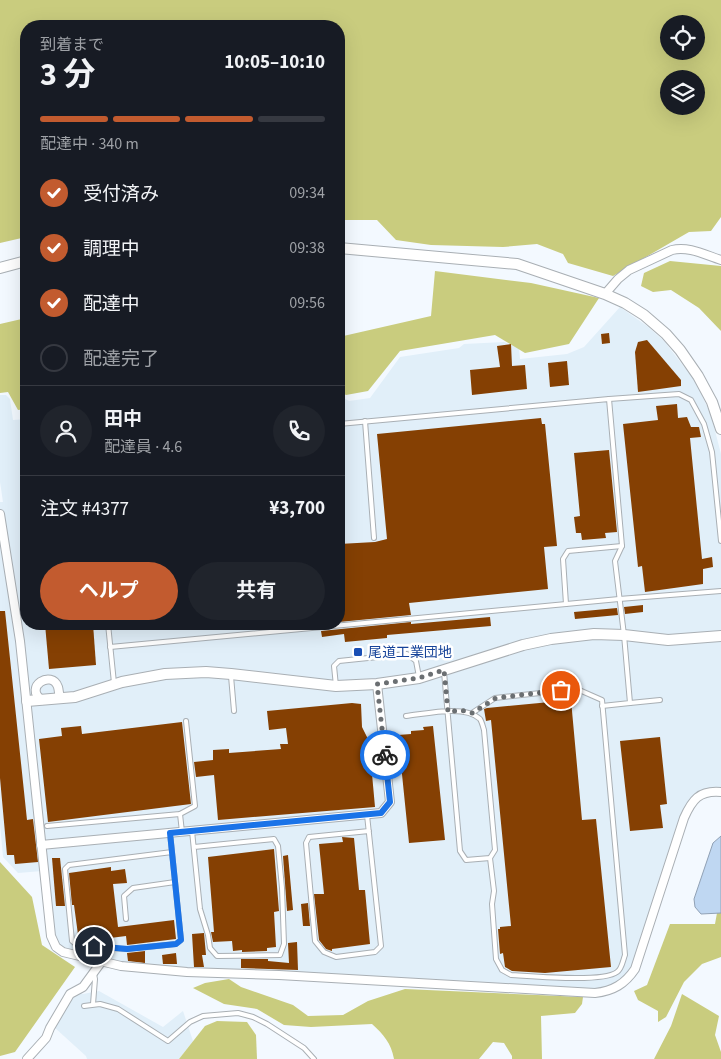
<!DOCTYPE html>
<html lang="ja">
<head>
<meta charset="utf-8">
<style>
	:root { --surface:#171b24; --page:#20242c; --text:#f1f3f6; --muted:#9ea1a6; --line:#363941; --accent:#c25b2f }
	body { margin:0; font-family:"Source Sans 3","Noto Sans JP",sans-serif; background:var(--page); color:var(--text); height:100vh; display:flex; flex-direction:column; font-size:19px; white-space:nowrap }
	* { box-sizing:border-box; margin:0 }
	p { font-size:16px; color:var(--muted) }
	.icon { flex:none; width:28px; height:28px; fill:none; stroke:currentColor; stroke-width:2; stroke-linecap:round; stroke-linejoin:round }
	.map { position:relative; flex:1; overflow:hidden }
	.details { position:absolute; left:20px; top:20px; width:325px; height:610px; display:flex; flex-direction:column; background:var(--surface); border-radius:20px; box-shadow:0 5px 20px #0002 }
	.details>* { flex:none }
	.controls { position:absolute; left:660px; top:15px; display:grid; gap:10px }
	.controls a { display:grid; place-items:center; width:45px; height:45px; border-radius:50%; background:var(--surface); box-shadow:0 5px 20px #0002; font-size:25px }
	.pin { position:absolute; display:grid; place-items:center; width:42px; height:42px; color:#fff; margin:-21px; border:2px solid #fff; border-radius:50%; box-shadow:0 1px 5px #0007 }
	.courier { position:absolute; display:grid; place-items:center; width:50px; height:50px; margin:-25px; border:4px solid #1a73e8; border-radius:50%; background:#fff; color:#222; box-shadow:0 1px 6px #0007 }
	.headline em { font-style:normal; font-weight:700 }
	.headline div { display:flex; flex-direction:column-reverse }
	.headline { display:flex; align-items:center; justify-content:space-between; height:85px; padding:0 20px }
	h1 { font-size:32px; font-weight:700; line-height:38px }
	.bar { display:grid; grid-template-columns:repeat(4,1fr); gap:8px 5px; align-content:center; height:60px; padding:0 20px }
	.bar i { height:6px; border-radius:4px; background:var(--line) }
	.bar .current { background:var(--accent) }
	.bar p { grid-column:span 4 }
	.line { display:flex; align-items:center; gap:12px; padding:0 20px; border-top:1px solid var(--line) }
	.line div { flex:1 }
	.round { display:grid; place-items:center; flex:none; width:52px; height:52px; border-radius:26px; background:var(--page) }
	ol { padding:0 20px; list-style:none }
	li { display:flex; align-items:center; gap:15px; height:55px }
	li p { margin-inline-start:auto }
	li .icon { padding:5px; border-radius:50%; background:var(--accent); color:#fff; stroke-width:4 }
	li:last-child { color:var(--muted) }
	li i { width:28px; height:28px; border:2px solid var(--line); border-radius:50% }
	.action { display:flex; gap:10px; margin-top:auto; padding:10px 20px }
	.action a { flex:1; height:58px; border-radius:30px; background:var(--accent); color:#fff; font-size:20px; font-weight:700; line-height:58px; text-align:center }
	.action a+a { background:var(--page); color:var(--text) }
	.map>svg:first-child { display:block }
	.built { fill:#e1eff9 }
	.green { fill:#c9cc7e; fill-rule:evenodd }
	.water { fill:#bfd7f2; stroke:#90a1b5 }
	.building { fill:#854003 }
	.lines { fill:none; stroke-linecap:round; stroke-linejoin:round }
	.service-casing { stroke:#a9afb4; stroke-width:6 }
	.minor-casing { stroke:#a9afb4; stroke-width:10 }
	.tertiary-casing { stroke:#a9afb4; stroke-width:12 }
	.service { stroke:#fff; stroke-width:4 }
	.minor { stroke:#fff; stroke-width:8 }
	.tertiary { stroke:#fff; stroke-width:10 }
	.done { stroke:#6b6f72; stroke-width:5; stroke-dasharray:0 9 }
	.route { stroke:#1a73e8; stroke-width:6 }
	.transit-dot { fill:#1a4fb4; stroke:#fff; stroke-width:2 }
	.labels { text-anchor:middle; stroke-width:5; stroke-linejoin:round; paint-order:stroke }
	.transit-label { font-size:14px; fill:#164399; stroke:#fff; text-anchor:start }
</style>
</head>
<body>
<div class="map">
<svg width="721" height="1059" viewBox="0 0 721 1059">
	<rect width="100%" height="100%" fill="#f3f9ff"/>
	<g class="built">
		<path d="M620 307 647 326 664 341 695 381 711 415 721 454V795L706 796 694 805 675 855 640 968 634 978 619 990 606 995 237 975 68 957 48 937 42 871 18 873 3 857 0 824V502H3L0 482V395H6L10 399 13 420 26 419V624H339V395L349 401 370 398 400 357 459 348 464 344 504 342 519 348 520 359 567 354 584 347Z"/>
		<path d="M99 991 163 1027 183 1011 193 1041 179 1059H87L86 1056 54 1027 72 999 78 992 83 994Z"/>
	</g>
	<g class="green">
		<path d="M0 0H721V217L711 231 689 232 613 276 568 263 563 254 537 244 503 247 431 245 396 240 377 220H339V26H26V237L0 243ZM669 24H696V51H669ZM669 79H696V106H669Z"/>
		<path d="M670 261 721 266V331L699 308 671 290 653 292 641 286 644 273Z"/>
		<path d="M435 271 531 283 599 298 569 344 525 353 495 335 400 351 368 391 346 395 339 391V337L431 316Z"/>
		<path d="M26 318V409L18 410 8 392 0 393V324Z"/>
		<path d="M0 862 32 897 42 945 75 967 15 1052 0 1056Z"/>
		<path d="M717 913H721V957L702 964 684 982 666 1017 658 1022V1011L638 1000 634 991 647 985 670 924H715Z"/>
		<path d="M229 979 241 987 293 1005 308 1016 343 1015 368 1001 405 989 583 997 582 1004 575 1013 541 1016 542 1059H512V1056L504 1043 493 1042 479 1059H394C391 1043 384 1035 372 1024L311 1027 284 1025 257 1009 224 1004 193 988 205 983Z"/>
		<path d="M682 994 719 1016 715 1035 721 1052V1059H654L671 1026Z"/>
		<path d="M217 1021 247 1022 256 1035 257 1059H179L205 1026Z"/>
	</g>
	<path class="water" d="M721 836V913L701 914 695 907 694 899 713 843Z"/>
	<g class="building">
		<path d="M609 333 610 343 602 344 601 334Z"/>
		<path d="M647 340 681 380V386L638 392 635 352 638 342Z"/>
		<path d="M511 344 512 366 525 365 527 389 472 395 470 370 500 367 497 346Z"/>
		<path d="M567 361 569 385 550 387 548 363Z"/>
		<path d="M677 404 678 418 687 417 691 427H699L701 437 690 438 702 559 712 557 713 567 703 569V584L645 592 642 566 638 567 623 424 658 420 656 406Z"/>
		<path d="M541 418 542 424H545L557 546 544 547 548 589 409 603 411 615 339 622V544L375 542 387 539 377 434Z"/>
		<path d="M609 450 617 532 605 533 606 538 582 540 581 533H576L574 517 580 516 574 453Z"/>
		<path d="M643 605V612L625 614 624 607Z"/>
		<path d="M617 608 618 615 575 619 574 612Z"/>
		<path d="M0 611H5L27 820 33 819 38 862 15 864 14 855H7L0 778Z"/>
		<path d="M490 617 491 626 387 635V638L345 642 344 634 322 637 321 631 411 622V624Z"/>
		<path d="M45 624H93L96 665 49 669Z"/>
		<path d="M571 700 582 820 596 819 611 967 545 973 512 971 505 967 503 953 500 954 498 929H500V927L511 926 491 720 486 721 484 709 487 708Z"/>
		<path d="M352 703 361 704 362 727 369 741 375 807 218 820 214 775 196 777 194 762 213 760V750L229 749V753L281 749 280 744H288L286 728 269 730 267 711Z"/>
		<path d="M182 722 191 804 48 822 39 739 62 736 61 728 81 726 82 734Z"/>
		<path d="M433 726 445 840 409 843 398 735 411 734V731L424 730 423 727Z"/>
		<path d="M660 737 667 804 660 805 663 828 630 831 620 741Z"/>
		<path d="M342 837 354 838 359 890H365L370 944 332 949V951L326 949 319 940 314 894H324L319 844 343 842Z"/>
		<path d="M274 849 279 911 274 912 276 947 267 948V951L242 952V950L233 951 232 941 213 942 211 932H214L208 857Z"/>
		<path d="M288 855 293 910 287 911 283 856Z"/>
		<path d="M52 858H60L65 906H56Z"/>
		<path d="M111 867V871L125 869 127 883 113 884 118 927 174 920 176 939 127 945 126 936 79 942 74 905H72L69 873Z"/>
		<path d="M308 903 310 926H303L301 904Z"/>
		<path d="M204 933 206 955H202L204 967H194L192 934Z"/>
		<path d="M297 942 298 970 241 968V959H268V961L289 963 288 943Z"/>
		<path d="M145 951V963L128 961 127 953Z"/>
		<path d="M176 953 177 964H163L162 955Z"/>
	</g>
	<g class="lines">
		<defs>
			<g id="service">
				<path d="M609 399 679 394 691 400 704 424 712 452 721 541"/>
				<path d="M365 421 374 538"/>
				<path d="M339 424 609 399 622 546 615 561 624 635 630 703 602 706"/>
				<path d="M566 604 563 559 568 551 622 546"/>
				<path d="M108 624 114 683"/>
				<path d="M110 647 619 599 721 591"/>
				<path d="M231 676 234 711"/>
				<path d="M336 686 334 666 339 661 407 654 416 661 419 677"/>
				<path d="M630 703 660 700"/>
				<path d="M472 713 495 698 577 689 602 700 625 955C623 960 622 969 617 972 603 983 531 976 511 975L502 970 496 959 492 904 494 891 490 858"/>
				<path d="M406 716C425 714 465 704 480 719 482 722 483 727 484 730L495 850 490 858 466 860 460 851 444 672"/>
				<path d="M180 814 182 832"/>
				<path d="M367 815 381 946 375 952 336 957 324 952 315 941 306 843 309 837 369 831"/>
				<path d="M47 826 180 814 195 806 186 721"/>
				<path d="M192 831 200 909 208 935 210 948 217 956 280 955 284 944 282 888 278 846 274 839 194 847"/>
				<path d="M170 833 172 852 69 865 65 869 72 941 78 946 127 949 176 944 181 940 172 852"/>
				<path d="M126 919 124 896 133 888 175 882"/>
				<path d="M93 1004 95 979 94 974"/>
				<path d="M84 1006 100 1004 118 1009 168 1041 190 1022 203 1016 238 1013 253 1017 267 1024 304 1048 314 1059"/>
			</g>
			<g id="minor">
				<path d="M605 294 618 279 629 270 672 250C689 246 705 255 721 260"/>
				<path d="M0 514 20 641 51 936 56 947 63 952 121 966 187 972 279 975 595 993C613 991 625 984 635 969L684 818C692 800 699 790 721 792"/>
				<path d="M42 700C23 687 52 669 58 687 59 690 59 695 60 699"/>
				<path d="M41 845 381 813 390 802 377 684"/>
				<path d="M27 1059 46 1038 50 1028 70 994 83 987 102 961"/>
			</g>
			<g id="tertiary">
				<path d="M339 248 517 264 605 294 625 303 644 315 666 334 680 350 698 376 712 402 721 429"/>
				<path d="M0 268 26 261"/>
				<path d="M27 701 75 697 122 682 165 674 206 672 231 674 336 686 377 684 419 678 523 645 551 639 594 634 624 635 668 640 721 636"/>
			</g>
		</defs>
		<use href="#service" class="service-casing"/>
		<use href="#minor" class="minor-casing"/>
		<use href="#tertiary" class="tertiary-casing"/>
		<use href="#service" class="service"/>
		<use href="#minor" class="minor"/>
		<use href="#tertiary" class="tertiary"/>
	</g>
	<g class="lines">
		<path class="done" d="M385 755 377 684 419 678 444 670 448 712 460 710 472 713 496 698 561 690"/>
		<path class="route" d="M94 946 127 949 176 944 181 940 170 833 381 813 390 802 385 755"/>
	</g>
	<rect class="transit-dot" x="353" y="647" width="10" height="10" rx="2.5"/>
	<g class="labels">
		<g class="transit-label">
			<text x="368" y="657">尾道工業団地</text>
		</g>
	</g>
</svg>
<div class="controls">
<a><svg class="icon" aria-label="locate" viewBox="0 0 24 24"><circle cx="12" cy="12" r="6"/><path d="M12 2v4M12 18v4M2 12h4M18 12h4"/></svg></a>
<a><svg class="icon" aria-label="layers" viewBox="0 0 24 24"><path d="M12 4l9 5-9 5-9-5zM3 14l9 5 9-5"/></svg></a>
</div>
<div class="pin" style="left:561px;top:690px;background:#ea580c"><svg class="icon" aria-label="bag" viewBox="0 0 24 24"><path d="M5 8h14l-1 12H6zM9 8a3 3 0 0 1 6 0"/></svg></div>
<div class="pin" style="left:94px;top:946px;background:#1f2937"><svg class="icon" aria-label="home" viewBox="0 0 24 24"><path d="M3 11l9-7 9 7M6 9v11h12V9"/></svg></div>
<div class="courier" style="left:385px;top:755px"><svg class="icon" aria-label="bike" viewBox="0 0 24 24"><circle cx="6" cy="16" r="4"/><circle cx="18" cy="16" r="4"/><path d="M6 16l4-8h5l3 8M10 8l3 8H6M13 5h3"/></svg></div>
<section class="details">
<div class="headline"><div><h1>3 分</h1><p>到着まで</p></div><em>10:05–10:10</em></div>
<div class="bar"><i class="current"></i><i class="current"></i><i class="current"></i><i></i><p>配達中 · 340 m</p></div>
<ol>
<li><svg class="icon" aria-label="check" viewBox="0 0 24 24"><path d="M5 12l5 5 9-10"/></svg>受付済み<p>09:34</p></li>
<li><svg class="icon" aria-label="check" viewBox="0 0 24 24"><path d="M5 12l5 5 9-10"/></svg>調理中<p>09:38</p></li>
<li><svg class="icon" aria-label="check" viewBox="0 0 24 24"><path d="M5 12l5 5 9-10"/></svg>配達中<p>09:56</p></li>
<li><i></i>配達完了</li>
</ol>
<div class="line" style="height:90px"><a class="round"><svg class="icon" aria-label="person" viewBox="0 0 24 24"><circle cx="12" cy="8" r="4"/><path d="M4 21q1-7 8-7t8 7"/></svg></a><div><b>田中</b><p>配達員 · 4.6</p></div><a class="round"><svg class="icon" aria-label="phone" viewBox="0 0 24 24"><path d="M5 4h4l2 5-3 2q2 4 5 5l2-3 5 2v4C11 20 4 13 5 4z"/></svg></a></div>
<div class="line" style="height:65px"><div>注文 #4377</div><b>¥3,700</b></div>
<div class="action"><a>ヘルプ</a><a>共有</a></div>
</section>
</div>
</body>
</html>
